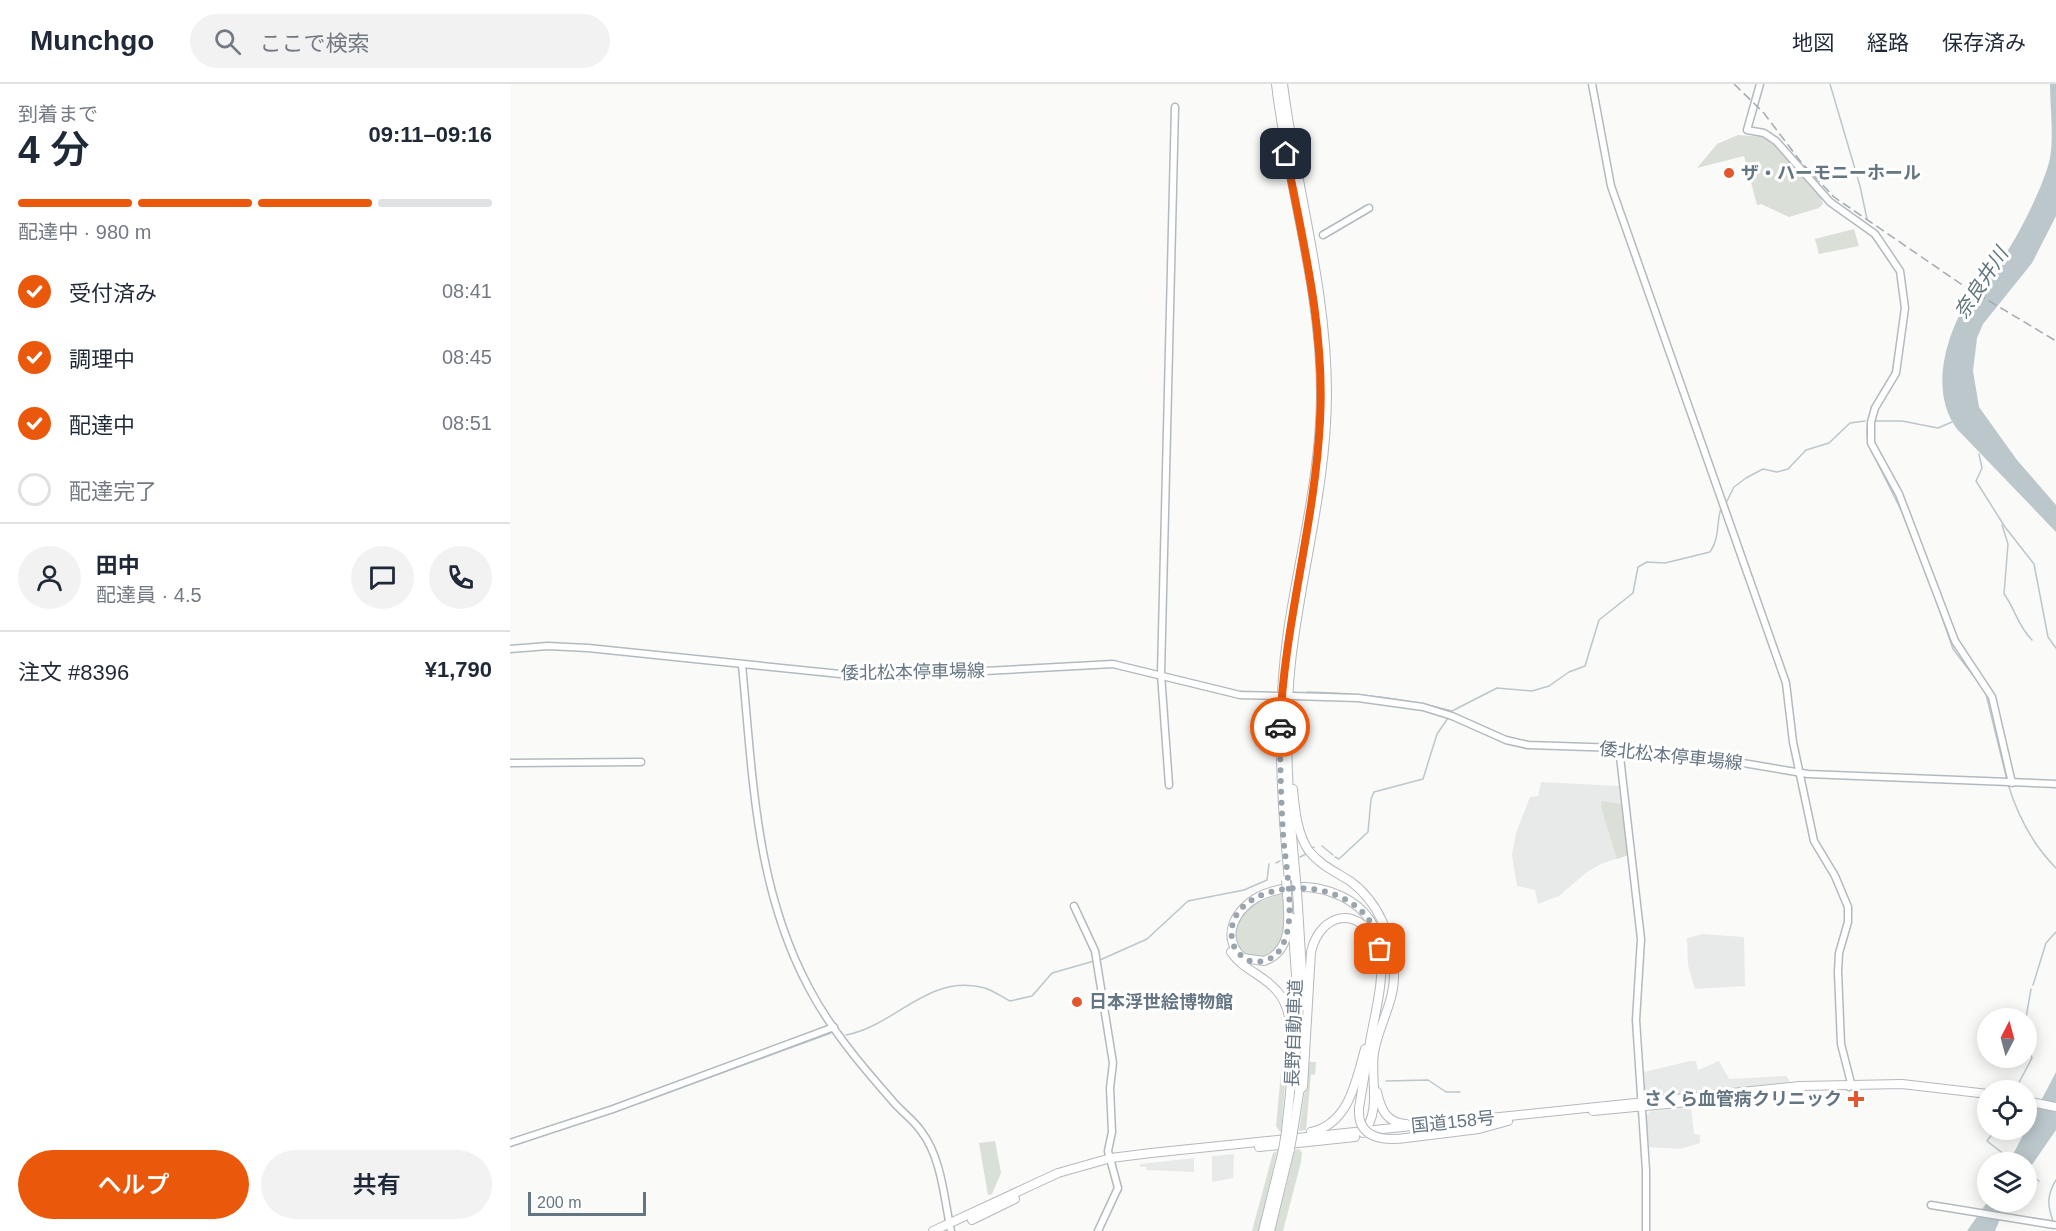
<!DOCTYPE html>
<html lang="ja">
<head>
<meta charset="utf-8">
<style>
	:root { --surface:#fff; --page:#f2f2f3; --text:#1f2937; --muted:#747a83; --line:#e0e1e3; --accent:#ea580c }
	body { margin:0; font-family:Arial,"Noto Sans JP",sans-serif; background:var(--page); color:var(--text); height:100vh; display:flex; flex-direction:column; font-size:22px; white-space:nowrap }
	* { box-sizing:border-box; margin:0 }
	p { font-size:20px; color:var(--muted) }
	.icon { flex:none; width:33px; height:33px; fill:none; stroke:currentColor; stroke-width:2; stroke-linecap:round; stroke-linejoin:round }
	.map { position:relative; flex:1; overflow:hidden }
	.sheet { display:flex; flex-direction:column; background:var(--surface); width:510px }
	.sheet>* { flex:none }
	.needle { width:39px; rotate:6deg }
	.buttons { position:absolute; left:1467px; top:924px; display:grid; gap:12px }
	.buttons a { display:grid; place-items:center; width:60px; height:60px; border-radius:50%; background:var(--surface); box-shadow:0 3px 15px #0003; font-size:30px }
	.scale { position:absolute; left:18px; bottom:15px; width:118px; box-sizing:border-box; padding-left:6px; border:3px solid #657683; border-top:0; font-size:16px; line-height:21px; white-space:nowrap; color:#657683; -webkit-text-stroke:4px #fff; paint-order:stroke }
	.pin { position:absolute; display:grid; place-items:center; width:51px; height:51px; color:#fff; margin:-26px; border-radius:12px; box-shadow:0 3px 9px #0006 }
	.courier { position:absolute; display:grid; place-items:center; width:60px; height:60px; margin:-30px; border:4px solid #ea580c; border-radius:50%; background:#fff; color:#222; box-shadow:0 2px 8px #0007 }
	.headline em { font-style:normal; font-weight:600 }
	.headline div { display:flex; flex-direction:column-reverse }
	.headline { display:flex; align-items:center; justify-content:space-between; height:102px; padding:0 18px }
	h1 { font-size:39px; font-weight:600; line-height:45px }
	.bar { display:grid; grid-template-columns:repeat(4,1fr); gap:9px 6px; align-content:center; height:72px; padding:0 18px }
	.bar i { height:8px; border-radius:4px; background:var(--line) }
	.bar .selected { background:var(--accent) }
	.bar p { grid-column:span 4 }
	.line { display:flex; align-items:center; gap:15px; padding:0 18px; border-top:2px solid var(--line) }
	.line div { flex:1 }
	.round { display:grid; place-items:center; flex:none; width:63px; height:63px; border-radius:32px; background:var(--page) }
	ol { padding:0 18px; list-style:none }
	li { display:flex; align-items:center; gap:18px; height:66px }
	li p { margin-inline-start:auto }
	li .icon { padding:6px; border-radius:50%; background:var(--accent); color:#fff; stroke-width:4 }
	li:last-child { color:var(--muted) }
	li i { width:33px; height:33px; border:3px solid var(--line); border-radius:50% }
	.primary-button { display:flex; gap:12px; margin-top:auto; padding:12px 18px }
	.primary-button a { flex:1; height:69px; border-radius:36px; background:var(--accent); color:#fff; font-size:24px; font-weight:600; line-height:69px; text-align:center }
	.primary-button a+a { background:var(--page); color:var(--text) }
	header { display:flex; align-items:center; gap:36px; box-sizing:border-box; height:84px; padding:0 30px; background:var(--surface); border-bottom:2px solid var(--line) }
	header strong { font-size:28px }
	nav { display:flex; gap:33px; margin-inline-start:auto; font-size:21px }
	.search { width:420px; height:54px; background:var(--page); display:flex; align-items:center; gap:15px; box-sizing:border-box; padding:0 21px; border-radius:33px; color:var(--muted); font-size:22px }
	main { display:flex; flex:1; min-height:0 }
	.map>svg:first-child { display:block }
	.built { fill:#e8e9e9 }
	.green { fill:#dadfd7 }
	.water { fill:#bbc7cb }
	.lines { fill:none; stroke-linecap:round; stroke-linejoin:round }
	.stream { stroke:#bbc7cb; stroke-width:1.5 }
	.secondary-casing { stroke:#b3babf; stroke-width:9 }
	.highway-casing { stroke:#b4b9bd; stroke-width:10 }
	.secondary { stroke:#fff; stroke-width:6 }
	.highway { stroke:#fff; stroke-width:8 }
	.rail { stroke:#a2aab0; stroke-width:1.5; stroke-dasharray:9 4.5; stroke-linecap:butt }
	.highway-bridge-casing { stroke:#b4b9bd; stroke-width:10; stroke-linecap:butt }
	.highway-bridge { stroke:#fff; stroke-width:8 }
	.done { stroke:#99a4ac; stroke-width:6; stroke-dasharray:0 10.8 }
	.route { stroke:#ea580c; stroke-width:8 }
	.poi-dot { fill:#e4572e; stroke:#fff; stroke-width:2 }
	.labels { text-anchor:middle; stroke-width:6; stroke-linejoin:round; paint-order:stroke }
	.poi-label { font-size:18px; font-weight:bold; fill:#657683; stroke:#fff; text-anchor:start }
	.street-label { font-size:18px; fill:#657683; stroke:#fff }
	.water-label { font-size:20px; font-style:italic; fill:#60757c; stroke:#fff }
</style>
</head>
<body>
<header>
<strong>Munchgo</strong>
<div class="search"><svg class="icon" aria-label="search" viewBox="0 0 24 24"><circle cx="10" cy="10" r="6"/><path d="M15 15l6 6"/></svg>ここで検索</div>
<nav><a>地図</a><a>経路</a><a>保存済み</a></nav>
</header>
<main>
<section class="sheet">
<div class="headline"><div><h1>4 分</h1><p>到着まで</p></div><em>09:11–09:16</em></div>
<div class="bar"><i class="selected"></i><i class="selected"></i><i class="selected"></i><i></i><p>配達中 · 980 m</p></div>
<ol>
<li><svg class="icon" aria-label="check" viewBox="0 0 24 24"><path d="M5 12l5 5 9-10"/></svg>受付済み<p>08:41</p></li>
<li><svg class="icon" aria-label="check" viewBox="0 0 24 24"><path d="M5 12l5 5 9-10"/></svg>調理中<p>08:45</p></li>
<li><svg class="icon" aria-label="check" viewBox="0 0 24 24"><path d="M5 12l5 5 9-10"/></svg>配達中<p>08:51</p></li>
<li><i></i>配達完了</li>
</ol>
<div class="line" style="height:108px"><a class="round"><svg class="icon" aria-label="person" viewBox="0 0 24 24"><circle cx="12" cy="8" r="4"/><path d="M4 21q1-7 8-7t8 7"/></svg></a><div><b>田中</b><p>配達員 · 4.5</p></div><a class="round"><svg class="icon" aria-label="chat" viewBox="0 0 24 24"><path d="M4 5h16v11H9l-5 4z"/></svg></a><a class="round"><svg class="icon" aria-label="phone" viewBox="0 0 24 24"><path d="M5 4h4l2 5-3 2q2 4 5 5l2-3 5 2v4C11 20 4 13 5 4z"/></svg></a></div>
<div class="line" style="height:78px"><div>注文 #8396</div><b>¥1,790</b></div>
<div class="primary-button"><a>ヘルプ</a><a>共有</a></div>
</section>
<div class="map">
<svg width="1546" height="1147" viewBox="0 0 1546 1147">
	<rect width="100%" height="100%" fill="#fafaf8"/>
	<g class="built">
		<path d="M1031 698 1109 702 1118 771 1091 780 1077 788 1049 812 1028 820 1025 806 1007 802 1002 771 1006 749 1020 713 1028 712Z"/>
		<path d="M1193 850 1234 853 1235 902 1185 905 1178 881 1177 854Z"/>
		<path d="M1180 977H1186L1188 986 1209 977 1219 995 1276 992 1280 998 1164 1011 1141 1012 1135 1008 1134 988Z"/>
		<path d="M1181 1023 1184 1050 1190 1051V1059L1170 1065 1139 1063 1136 1031 1141 1027Z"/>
		<path d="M724 1070 723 1094 702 1098V1072Z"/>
		<path d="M684 1074V1088L636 1086V1083H630V1080Z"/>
	</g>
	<g class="green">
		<path d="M1228 51 1254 53 1260 56 1311 114 1313 120 1309 124 1279 133 1251 120 1247 121 1234 72 1187 84 1207 60Z"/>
		<path d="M1344 145 1349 162 1309 170 1305 155Z"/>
		<path d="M1092 717 1112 720 1118 771 1107 775 1091 723Z"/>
		<path d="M772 810C782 832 775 860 756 874L734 871C707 835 741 819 772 810Z"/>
		<path d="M777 976 771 1049 766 1042 772 978Z"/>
		<path d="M799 978H806L805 991 801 990 796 1046 789 1047Z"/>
		<path d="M485 1057 491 1089 482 1110 478 1111 469 1059Z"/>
		<path d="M789 1065 792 1069 791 1078 773 1147H765L785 1066Z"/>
		<path d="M767 1067 749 1147H742L763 1069Z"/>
	</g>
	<g class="water">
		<path d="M1540 0H1546V132L1522 179 1473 240 1467 254 1463 287 1469 323 1507 376 1546 421V448L1447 345C1413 298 1445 229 1475 188 1482 179 1492 174 1498 166 1511 147 1536 96 1540 74 1544 51 1540 23 1540 0Z"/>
		<path d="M1546 988V1046L1517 1088 1516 1078H1499Z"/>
		<path d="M1478 1117 1497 1118 1485 1147H1457Z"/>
	</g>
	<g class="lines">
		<g class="stream">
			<path d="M1320 0 1350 102 1357 135"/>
			<path d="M1361 151 1386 187"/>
			<path d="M1382 290 1389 247"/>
			<path d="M1365 337H1392L1428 344 1442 338"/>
			<path d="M1358 358C1353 335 1366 314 1378 296"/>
			<path d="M1359 362 1391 426 1420 500"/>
			<path d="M1469 370 1472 384 1466 397 1495 443 1524 480 1538 553 1546 564"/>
			<path d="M1216 419 1224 403 1236 394 1253 385 1267 388 1278 385 1296 366 1319 359 1340 339 1355 337"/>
			<path d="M1492 441 1498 460 1494 510C1506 526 1507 541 1522 556"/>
			<path d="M1427 519 1443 565 1472 603"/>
			<path d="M797 608C847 609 894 614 942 627L987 604 1022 607 1039 602 1059 588 1075 582 1089 536 1123 509 1128 483 1137 478 1155 479 1200 468C1210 454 1206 440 1211 424"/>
			<path d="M1476 610 1497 696"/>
			<path d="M1498 700C1508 733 1522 760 1546 784"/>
			<path d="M812 762 823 771"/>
			<path d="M802 764 804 763"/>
			<path d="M790 773 796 770"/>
			<path d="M825 773 829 775 858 748 861 715 864 708 913 695 927 650 938 634"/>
			<path d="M766 779 770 777"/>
			<path d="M590 876 637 855 678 817 734 806 757 796 759 780"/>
			<path d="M1523 901 1536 859 1546 848"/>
			<path d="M1516 934 1521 905"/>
			<path d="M336 951C387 941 418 889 475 904 484 907 492 913 500 917L522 912 542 889 584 877"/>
			<path d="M876 997 918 996 936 1008H950"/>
			<path d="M1505 1006 1522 974 1516 955"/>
			<path d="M130 1019 321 949"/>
			<path d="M1485 1046 1477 1057 1504 1078"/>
			<path d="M1516 1088 1529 1097"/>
			<path d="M1543 1137C1537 1121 1537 1111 1546 1096"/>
		</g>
		<defs>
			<g id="secondary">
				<path d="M1082 0 1101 102 1276 599 1283 658 1304 757 1325 792 1338 823V838L1329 869 1328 888 1331 960 1341 999 1339 1003"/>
				<path d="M1250 0 1237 46 1254 49 1266 57 1320 118 1365 150 1390 187 1395 224 1386 289 1365 324 1361 338V359L1389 410 1445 557 1482 613 1502 699"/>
				<path d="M813 151 859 124"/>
				<path d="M0 565 38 562 78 564 340 591 381 592 603 580 730 611 767 612"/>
				<path d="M232 581C243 693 245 803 299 904 320 944 350 980 380 1014 389 1026 403 1035 411 1047 432 1074 434 1115 441 1147"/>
				<path d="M783 612 848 614 913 623 942 632 996 656 1018 661 1109 664 1191 672 1298 690 1546 700"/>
				<path d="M1109 664 1131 855 1126 936 1136 1086V1147"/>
				<path d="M0 679 131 678"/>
				<path d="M659 701 651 590 665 23"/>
				<path d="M564 822 585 867 603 979 600 1004 602 1048 598 1067 608 1104 588 1147"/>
				<path d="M0 1059 103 1025 324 943"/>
				<path d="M1421 1121 1544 1141"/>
			</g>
			<g id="highway">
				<path d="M766 0C778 103 811 204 811 309 811 390 790 468 778 547 766 630 771 713 779 796"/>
				<path d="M773 0C786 103 817 204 817 309 817 400 791 488 781 578 773 651 779 723 786 796"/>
				<path d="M783 705C785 726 787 750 799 767 810 781 826 788 840 797 869 818 883 854 884 889 885 918 868 942 864 969 860 995 872 1027 853 1049"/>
				<path d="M787 807 794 919"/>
				<path d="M777 809C779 834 783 867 754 877L733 874C709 853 726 824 750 812 772 802 798 800 821 808 890 832 872 897 861 952 857 976 853 1000 849 1024"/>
				<path d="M782 834 787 906 786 963"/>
				<path d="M721 868C733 886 754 891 767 907 793 936 779 1011 776 1048"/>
				<path d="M789 1006 793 1003 801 868C810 829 849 820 866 860"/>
				<path d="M867 1008C871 1026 877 1039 896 1040"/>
				<path d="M1516 1017 1546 1023"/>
				<path d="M1083 1027 1188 1017"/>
				<path d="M783 1048 790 1003"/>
				<path d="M801 1048C839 1040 846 997 855 965"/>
				<path d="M896 1054 969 1045 998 1037"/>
				<path d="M749 1063 845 1053"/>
				<path d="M462 1136 505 1115"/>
				<path d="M423 1147 548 1089 601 1074 641 1069 1290 1002 1392 1000 1478 1010"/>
				<path d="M753 1147 773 1066"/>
				<path d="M760 1147 780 1065"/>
			</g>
		</defs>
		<use href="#secondary" class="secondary-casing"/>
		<use href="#highway" class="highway-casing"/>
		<use href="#secondary" class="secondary"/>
		<use href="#highway" class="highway"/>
		<path class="rail" d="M1224 0 1253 28 1291 78 1324 113 1451 200 1546 257"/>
		<defs>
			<g id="highway-bridge">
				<path d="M776 796 777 809"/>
				<path d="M786 796 787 807"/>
				<path d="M849 1024C847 1054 872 1057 896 1054"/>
				<path d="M780 1065 783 1048"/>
				<path d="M773 1066 776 1048"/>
			</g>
		</defs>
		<use href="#highway-bridge" class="highway-bridge-casing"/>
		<use href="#highway-bridge" class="highway-bridge"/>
	</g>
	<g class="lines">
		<path class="done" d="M770 643C770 678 771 714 773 749 775 779 786 831 774 858 768 874 754 881 737 876 729 871 723 864 722 855 712 791 859 780 870 865"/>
		<path class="route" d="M770 643C774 540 805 440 810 336 815 246 793 158 776 70"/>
	</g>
	<g class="poi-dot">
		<circle cx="1219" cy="89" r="6"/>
		<circle cx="567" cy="918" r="6"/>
		<path d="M1343 1006h6v6h6v6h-6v6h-6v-6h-6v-6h6z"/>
	</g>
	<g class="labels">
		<g class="poi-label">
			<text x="1231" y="95">ザ・ハーモニーホール</text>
			<text x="579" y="924">日本浮世絵博物館</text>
			<text x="1332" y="1021" text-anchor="end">さくら血管病クリニック</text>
		</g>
		<g class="street-label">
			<text transform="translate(403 588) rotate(-1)" y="6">倭北松本停車場線</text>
			<text transform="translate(1161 672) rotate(6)" y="6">倭北松本停車場線</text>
			<text transform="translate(784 949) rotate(-88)" y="6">長野自動車道</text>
			<text transform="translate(943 1038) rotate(-6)" y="6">国道158号</text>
		</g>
		<g class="water-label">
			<text transform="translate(1471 199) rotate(-57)" y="7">奈良井川</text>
		</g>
	</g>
</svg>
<div class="buttons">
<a><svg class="needle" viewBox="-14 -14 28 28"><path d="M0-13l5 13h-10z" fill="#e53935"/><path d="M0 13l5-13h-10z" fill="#747a83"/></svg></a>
<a><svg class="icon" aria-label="locate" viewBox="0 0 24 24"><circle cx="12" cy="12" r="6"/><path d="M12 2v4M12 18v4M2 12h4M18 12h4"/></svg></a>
<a><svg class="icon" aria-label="layers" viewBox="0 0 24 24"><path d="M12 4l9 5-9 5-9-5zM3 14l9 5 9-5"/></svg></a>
</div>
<div class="scale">200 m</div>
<div class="pin" style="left:870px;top:865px;background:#ea580c"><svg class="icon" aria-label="bag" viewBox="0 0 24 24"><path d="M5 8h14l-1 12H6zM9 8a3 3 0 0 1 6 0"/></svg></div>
<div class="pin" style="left:776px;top:70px;background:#1f2937"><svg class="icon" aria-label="home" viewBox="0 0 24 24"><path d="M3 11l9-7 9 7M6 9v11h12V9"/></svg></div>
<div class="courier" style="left:770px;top:643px"><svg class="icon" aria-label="car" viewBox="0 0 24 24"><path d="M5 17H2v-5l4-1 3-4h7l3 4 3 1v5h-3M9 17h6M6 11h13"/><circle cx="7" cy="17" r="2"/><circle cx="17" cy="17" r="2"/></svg></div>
</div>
</main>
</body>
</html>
